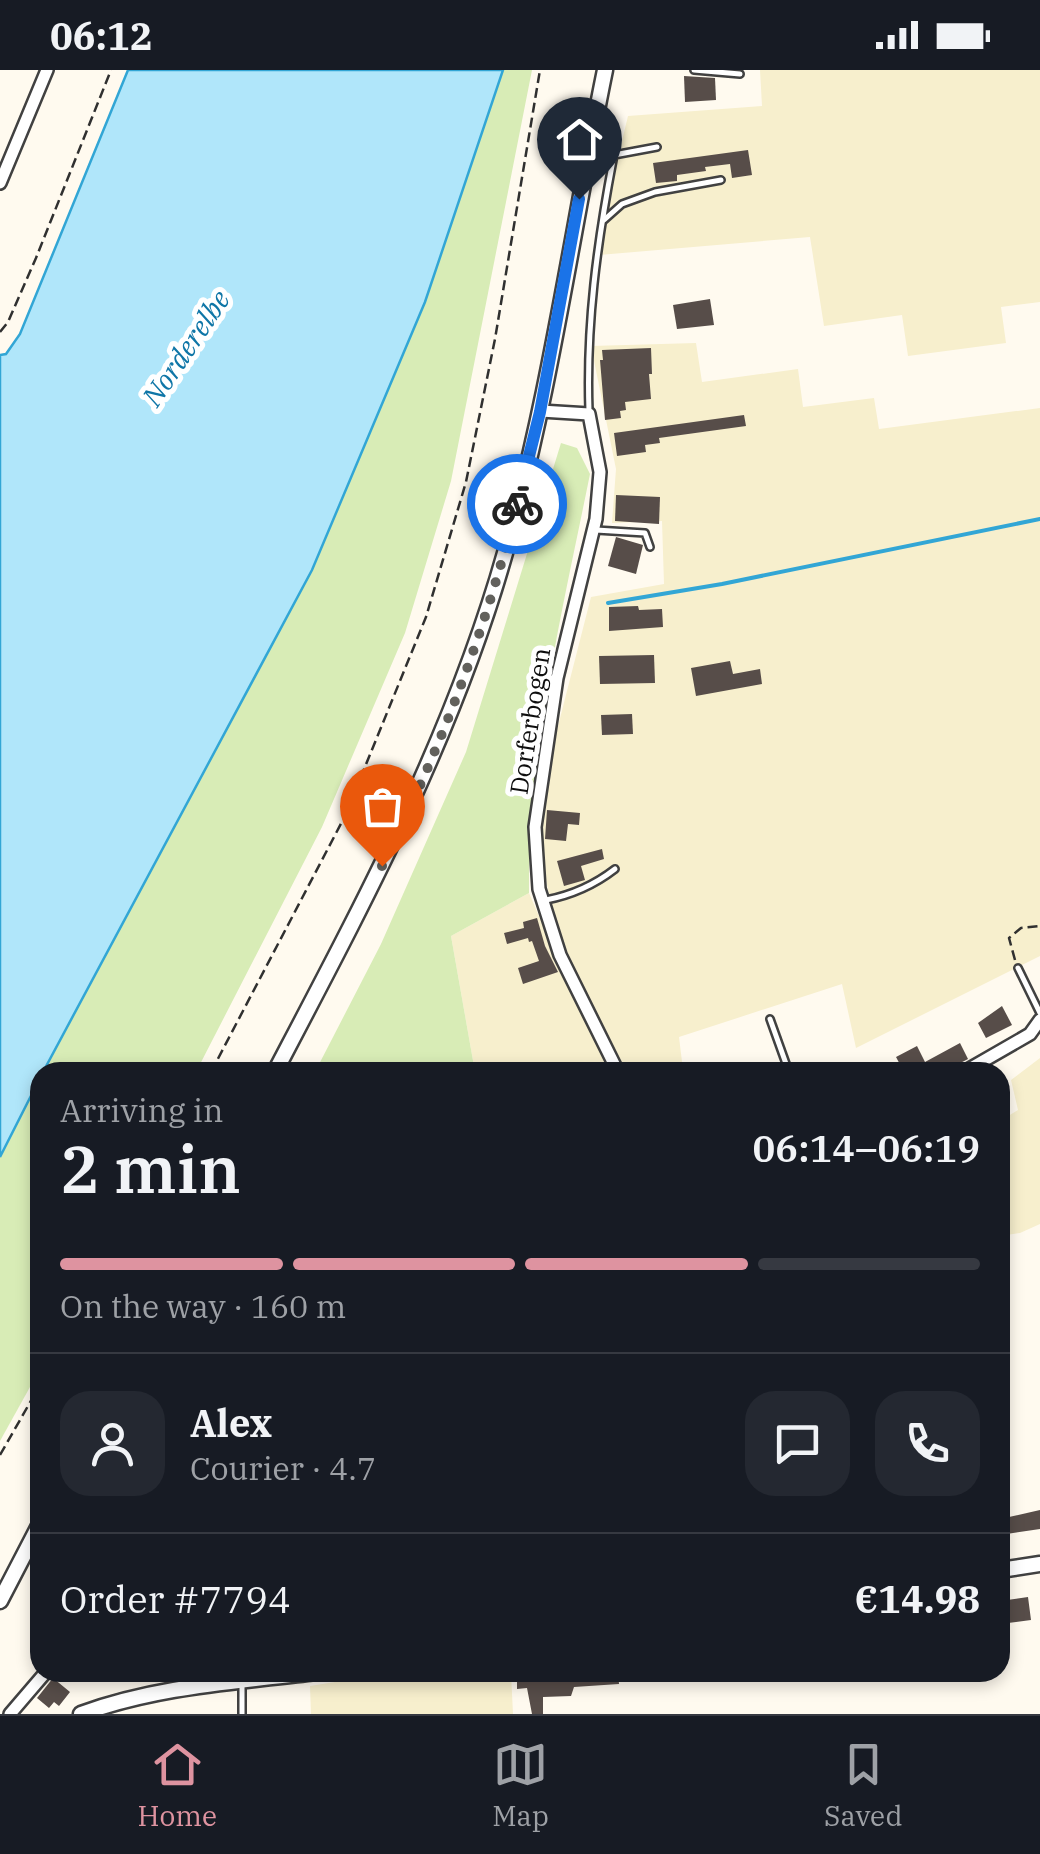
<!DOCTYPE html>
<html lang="en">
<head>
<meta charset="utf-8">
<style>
	:root { --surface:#171b24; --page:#242831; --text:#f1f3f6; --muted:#9ea1a6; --line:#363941; --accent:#de93a0 }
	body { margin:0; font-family:"IBM Plex Serif",serif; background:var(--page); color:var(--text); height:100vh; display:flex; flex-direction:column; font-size:38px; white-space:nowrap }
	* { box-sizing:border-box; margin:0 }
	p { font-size:32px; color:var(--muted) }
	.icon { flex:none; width:55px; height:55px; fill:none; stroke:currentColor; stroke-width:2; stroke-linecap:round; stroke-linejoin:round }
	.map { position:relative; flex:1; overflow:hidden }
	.panel { position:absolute; left:30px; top:992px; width:980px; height:620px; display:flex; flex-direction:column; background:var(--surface); border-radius:30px; box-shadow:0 5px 15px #0003 }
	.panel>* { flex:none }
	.pin { position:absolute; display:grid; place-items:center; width:85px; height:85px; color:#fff; margin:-102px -42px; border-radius:50% 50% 50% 0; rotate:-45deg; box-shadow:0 0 10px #0007 }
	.pin .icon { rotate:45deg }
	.courier { position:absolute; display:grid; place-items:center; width:100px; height:100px; margin:-50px; border:8px solid #1a73e8; border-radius:50%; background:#fff; color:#222; box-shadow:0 2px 12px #0007 }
	.overview em { font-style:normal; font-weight:600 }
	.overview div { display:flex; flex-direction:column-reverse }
	.overview { display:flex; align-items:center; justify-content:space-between; height:170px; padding:0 30px }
	h1 { font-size:65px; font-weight:600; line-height:75px }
	.bar { display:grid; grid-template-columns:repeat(4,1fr); gap:15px 10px; align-content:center; height:120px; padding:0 30px }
	.bar i { height:12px; border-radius:8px; background:var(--line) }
	.bar .selected { background:var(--accent) }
	.bar p { grid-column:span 4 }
	.line { display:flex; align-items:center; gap:25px; padding:0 30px; border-top:2px solid var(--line) }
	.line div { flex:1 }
	.round { display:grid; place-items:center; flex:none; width:105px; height:105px; border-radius:30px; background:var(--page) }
	.status { display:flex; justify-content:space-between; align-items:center; height:70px; padding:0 50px; background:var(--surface); direction:ltr }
	.status svg { height:28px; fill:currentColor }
	.tab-bar { display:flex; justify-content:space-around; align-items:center; height:140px; border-top:2px solid var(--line); background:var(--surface); font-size:28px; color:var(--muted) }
	.tab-bar a { display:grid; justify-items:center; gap:5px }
	.tab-bar .selected { color:var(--accent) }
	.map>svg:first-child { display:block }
	.farmland { fill:#f7efcd }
	.green { fill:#d8ecb6 }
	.water { fill:#b0e6fa; stroke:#32a6d5; stroke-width:2.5 }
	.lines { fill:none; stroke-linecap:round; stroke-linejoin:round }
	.stream { stroke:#32a6d5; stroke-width:4 }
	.building { fill:#574d49 }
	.service-casing { stroke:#414141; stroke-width:10 }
	.minor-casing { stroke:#414141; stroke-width:16 }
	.tertiary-casing { stroke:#414141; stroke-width:19 }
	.path { stroke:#303030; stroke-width:2.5; stroke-dasharray:10 5; stroke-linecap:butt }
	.service { stroke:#fff; stroke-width:5 }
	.minor { stroke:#fff; stroke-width:11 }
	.tertiary { stroke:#fff; stroke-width:14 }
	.done { stroke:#62615d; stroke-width:10; stroke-dasharray:0 18 }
	.route { stroke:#1a73e8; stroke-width:12 }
	.labels { text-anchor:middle; stroke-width:10; stroke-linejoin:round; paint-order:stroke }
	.street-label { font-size:25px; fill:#0e0e0e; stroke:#fff }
	.water-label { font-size:28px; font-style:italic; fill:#0f76a7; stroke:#fff }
</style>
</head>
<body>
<div class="status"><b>06:12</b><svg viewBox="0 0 49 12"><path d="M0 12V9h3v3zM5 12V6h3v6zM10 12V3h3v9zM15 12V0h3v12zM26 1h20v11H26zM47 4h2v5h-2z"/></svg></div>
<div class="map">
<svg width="1040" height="1644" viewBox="0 0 1040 1644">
	<rect width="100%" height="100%" fill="#fffaef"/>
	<g class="farmland">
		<path d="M760 0H1040V232L1001 237 1006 273 908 286 902 245 824 256 810 167 599 185 601 158 628 46 762 36Z"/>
		<path d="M696 273 702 312 798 299 803 337 874 328 879 359 1040 338V886L856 978 842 914 679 967 683 1000 677 1002H475L451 866 529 823 578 936 551 836 541 782 546 716 557 660 591 527 664 514 662 451 612 453 616 399 591 276Z"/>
		<path d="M1040 988V1154L1020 1163 1000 1166V1051L1018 1040 1011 1010Z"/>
		<path d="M397 1602 511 1603 513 1644H311L310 1616Z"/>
	</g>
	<g class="green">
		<path d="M503 0H532L451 411 405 563 322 757 196 1002H43L312 500 425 232Z"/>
		<path d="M561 373 577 378 590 404C562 543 528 681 529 823L451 866 475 1002H315L381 874 466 682Z"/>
		<path d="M40 1008V1299L0 1371V1087Z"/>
	</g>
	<path class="water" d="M128 0H503L425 232 312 500 43 1002H40V1008L0 1087V285L6 284 20 264Z"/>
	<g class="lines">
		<path class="stream" d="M608 533 722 514 1040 449"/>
	</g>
	<g class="building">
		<path d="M684 6 715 8 716 30 685 32Z"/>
		<path d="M748 80 752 105 732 108 730 94 705 97 706 101 677 105V111L656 113 653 93Z"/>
		<path d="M710 229 714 255 677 259 673 235Z"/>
		<path d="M651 278 652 304H649L651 329 625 332 626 340 620 341 621 348 605 350 600 290H603L602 280Z"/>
		<path d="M744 345 746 356 659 368 660 373 645 375 646 382 617 386 614 363Z"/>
		<path d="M616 425 660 427 659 454 615 451Z"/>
		<path d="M616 467 643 475 636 504 608 496Z"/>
		<path d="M638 536 639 540 662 539 663 557 609 561V537Z"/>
		<path d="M654 585 655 613 600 614 599 586Z"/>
		<path d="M730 591 733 604 760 599 762 614 696 626 691 598Z"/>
		<path d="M632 644 633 664 602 665 601 645Z"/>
		<path d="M547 740 580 743 579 755 568 754 566 771 545 769Z"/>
		<path d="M602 779 604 789 581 796 585 810 564 816 557 791Z"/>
		<path d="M537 848 545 876 558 902 523 914 518 898 539 891 532 871 529 872 528 868 507 874 504 863 524 858 523 852Z"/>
		<path d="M1002 936 1012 955 986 968 978 953Z"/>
		<path d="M960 973 968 989 943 1002H904L896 987 917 976 925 992Z"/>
		<path d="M1040 1440V1459L1000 1465V1449Z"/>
		<path d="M1028 1527 1031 1550 1008 1553 1007 1544 1000 1545V1531Z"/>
		<path d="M618 1602 619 1614 574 1617 571 1626 543 1627V1644H532L527 1618 517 1619V1604Z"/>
		<path d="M53 1608 70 1622 59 1636 54 1632 49 1638 37 1628Z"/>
	</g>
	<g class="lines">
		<defs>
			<g id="service">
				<path d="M694 0 740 4"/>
				<path d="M604 150 622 134 655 122 721 110"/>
				<path d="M589 341C586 255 597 174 613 90L614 85 657 77"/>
				<path d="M596 460 645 463 650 477"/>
				<path d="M546 830C572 825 593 816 615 799"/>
				<path d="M1018 898 1040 943"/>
				<path d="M770 949 789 1002"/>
				<path d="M242 1614V1644"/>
			</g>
			<g id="minor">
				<path d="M0 113 47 0"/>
				<path d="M541 341 589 344 600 402 596 449 557 608 535 757 539 819 560 885 618 1002"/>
				<path d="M964 1002 1030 964 1040 950"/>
				<path d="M10 1644 46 1602"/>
			</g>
			<g id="tertiary">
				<path d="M275 1002C363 834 453 667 505 483 550 325 572 161 605 0"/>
				<path d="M1000 1500 1040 1494"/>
				<path d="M0 1531 40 1454"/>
				<path d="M81 1644C157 1616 236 1612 316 1602"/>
			</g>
		</defs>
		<use href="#service" class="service-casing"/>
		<use href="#minor" class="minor-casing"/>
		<use href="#tertiary" class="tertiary-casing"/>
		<g class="path">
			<path d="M0 262 8 252 36 188 111 0"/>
			<path d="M1015 890 1009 868 1021 858 1040 856"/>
			<path d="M211 1002 345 746 426 547 466 412 495 269 540 0"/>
			<path d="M0 1385 40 1315"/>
		</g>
		<use href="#service" class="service"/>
		<use href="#minor" class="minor"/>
		<use href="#tertiary" class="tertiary"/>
	</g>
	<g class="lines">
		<path class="done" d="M382 796C440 680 486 560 517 434"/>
		<path class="route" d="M517 434 540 342 579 129"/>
	</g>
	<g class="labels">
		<g class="street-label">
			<text transform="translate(530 651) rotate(-81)" y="9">Dorferbogen</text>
		</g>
		<g class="water-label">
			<text transform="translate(186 278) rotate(-56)" y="10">Norderelbe</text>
		</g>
	</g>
</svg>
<div class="pin" style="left:382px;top:796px;background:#ea580c"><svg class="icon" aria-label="bag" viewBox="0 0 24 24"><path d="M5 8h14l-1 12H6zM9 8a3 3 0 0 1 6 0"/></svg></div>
<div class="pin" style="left:579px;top:129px;background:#1f2937"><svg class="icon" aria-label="home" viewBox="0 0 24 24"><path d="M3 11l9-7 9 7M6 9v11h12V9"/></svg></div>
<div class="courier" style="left:517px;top:434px"><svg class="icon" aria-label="bike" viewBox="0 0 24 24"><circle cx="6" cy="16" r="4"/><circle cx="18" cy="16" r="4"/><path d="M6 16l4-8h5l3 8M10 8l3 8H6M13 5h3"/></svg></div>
<section class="panel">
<div class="overview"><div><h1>2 min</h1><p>Arriving in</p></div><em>06:14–06:19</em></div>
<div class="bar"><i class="selected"></i><i class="selected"></i><i class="selected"></i><i></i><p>On the way · 160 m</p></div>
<div class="line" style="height:180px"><a class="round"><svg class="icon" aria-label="person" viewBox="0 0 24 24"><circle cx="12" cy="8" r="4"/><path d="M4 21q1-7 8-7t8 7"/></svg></a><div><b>Alex</b><p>Courier · 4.7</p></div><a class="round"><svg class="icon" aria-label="chat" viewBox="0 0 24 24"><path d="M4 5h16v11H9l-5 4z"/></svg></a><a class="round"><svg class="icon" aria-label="phone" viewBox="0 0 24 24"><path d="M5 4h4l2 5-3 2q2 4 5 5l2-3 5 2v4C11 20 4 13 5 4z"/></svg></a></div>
<div class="line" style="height:130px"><div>Order #7794</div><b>€14.98</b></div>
</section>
</div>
<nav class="tab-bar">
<a class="selected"><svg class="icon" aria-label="home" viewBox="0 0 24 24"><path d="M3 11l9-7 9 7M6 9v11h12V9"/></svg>Home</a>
<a><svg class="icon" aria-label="map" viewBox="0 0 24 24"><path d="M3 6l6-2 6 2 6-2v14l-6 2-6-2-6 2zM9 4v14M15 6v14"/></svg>Map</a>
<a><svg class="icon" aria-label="saved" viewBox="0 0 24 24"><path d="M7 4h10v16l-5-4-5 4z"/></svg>Saved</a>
</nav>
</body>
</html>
